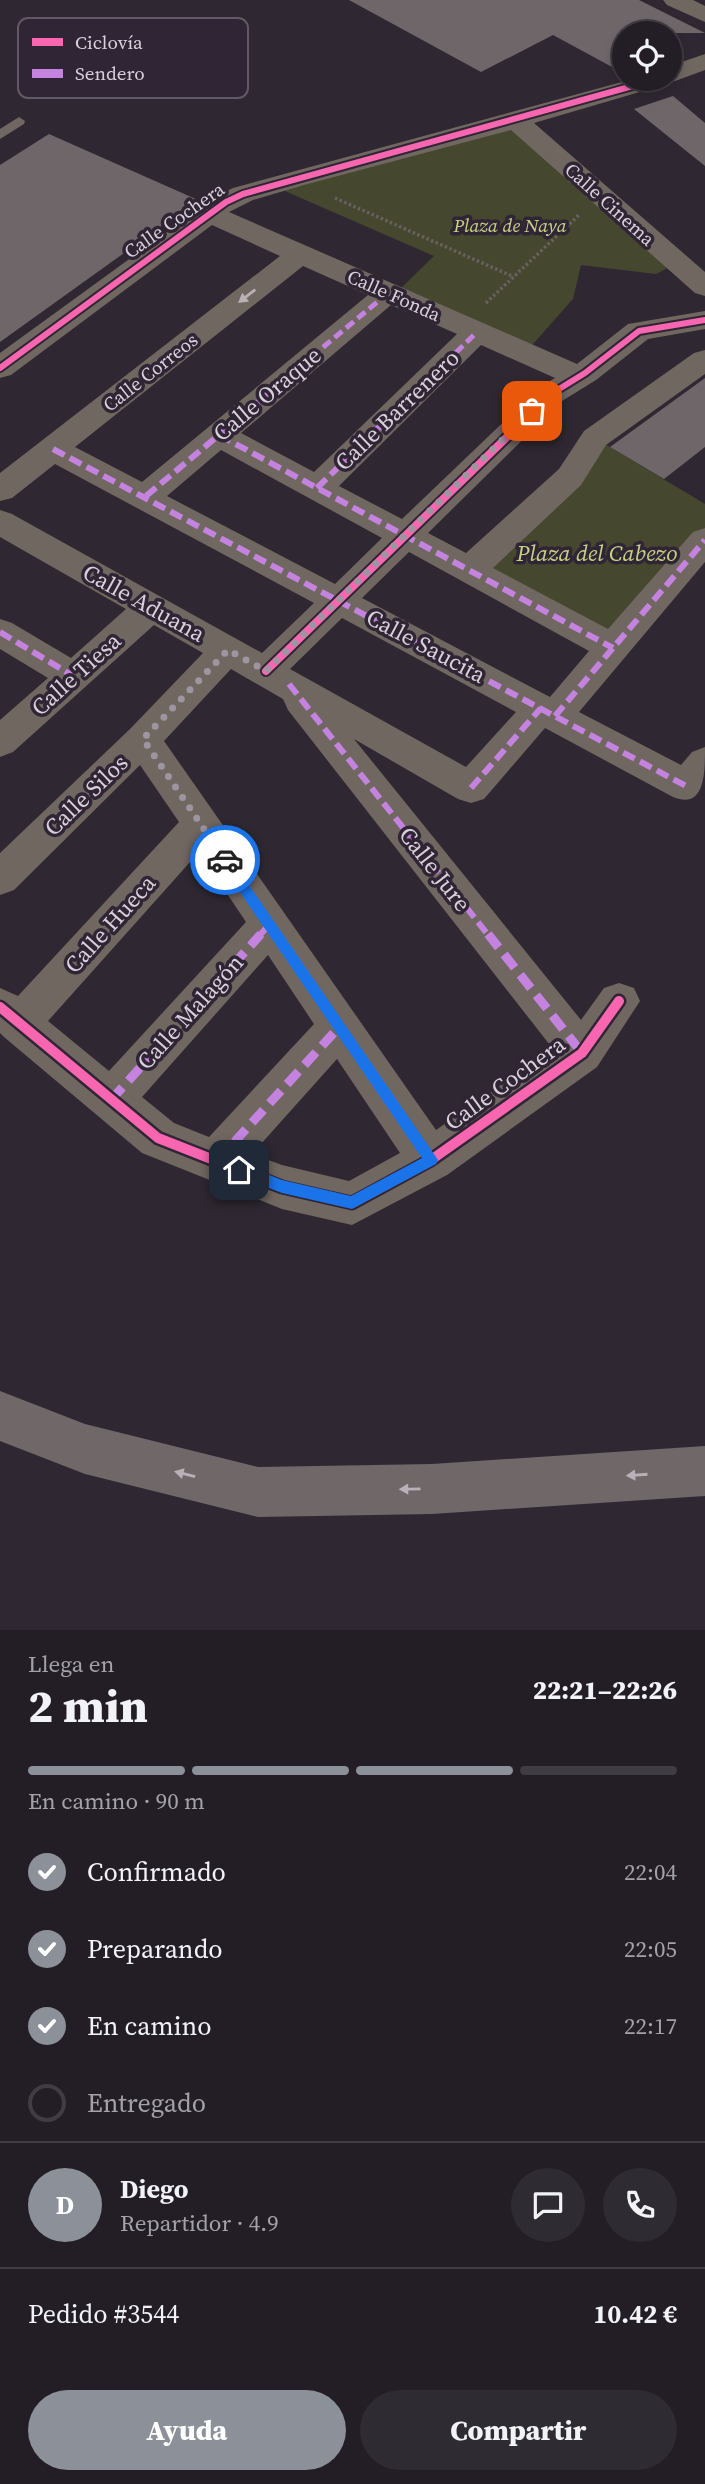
<!DOCTYPE html>
<html lang="es">
<head>
<meta charset="utf-8">
<style>
	:root { --surface:#231e26; --page:#2f2b32; --text:#f1f3f6; --muted:#a3a2a7; --line:#403c43; --accent:#8c9099 }
	body { margin:0; font-family:"Source Serif 4",serif; background:var(--page); color:var(--text); height:100vh; display:flex; flex-direction:column; font-size:26px; white-space:nowrap }
	* { box-sizing:border-box; margin:0 }
	p { font-size:23px; color:var(--muted) }
	.icon { flex:none; width:38px; height:38px; fill:none; stroke:currentColor; stroke-width:2; stroke-linecap:round; stroke-linejoin:round }
	.map { position:relative; height:1630px; overflow:hidden }
	.panel { display:flex; flex-direction:column; background:var(--surface); flex:1 }
	.panel>* { flex:none }
	.tools { position:absolute; left:612px; top:21px; display:grid; gap:14px }
	.tools a { display:grid; place-items:center; width:70px; height:70px; border-radius:50%; background:var(--surface); box-shadow:0 4px 10px #0003,0 0 0 2px var(--line); font-size:35px }
	.pin { position:absolute; display:grid; place-items:center; width:60px; height:60px; color:#fff; margin:-30px; border-radius:14px; box-shadow:0 4px 10px #0006 }
	.courier { position:absolute; display:grid; place-items:center; width:70px; height:70px; margin:-35px; border:5px solid #1a73e8; border-radius:50%; background:#fff; color:#222; box-shadow:0 2px 9px #0007 }
	.headline em { font-style:normal; font-weight:800 }
	.headline div { display:flex; flex-direction:column-reverse }
	.headline { display:flex; align-items:center; justify-content:space-between; height:119px; padding:0 28px }
	h1 { font-size:46px; font-weight:800; line-height:52px }
	.bar { display:grid; grid-template-columns:repeat(4,1fr); gap:10px 7px; align-content:center; height:84px; padding:0 28px }
	.bar i { height:9px; border-radius:5px; background:var(--line) }
	.bar .active { background:var(--accent) }
	.bar p { grid-column:span 4 }
	.line { display:flex; align-items:center; gap:18px; padding:0 28px; border-top:2px solid var(--line) }
	.line div { flex:1 }
	.round { display:grid; place-items:center; flex:none; width:74px; height:74px; border-radius:37px; background:var(--page) }
	ol { padding:0 28px; list-style:none }
	li { display:flex; align-items:center; gap:21px; height:77px }
	li p { margin-inline-start:auto }
	li .icon { padding:7px; border-radius:50%; background:var(--accent); color:#fff; stroke-width:4 }
	li:last-child { color:var(--muted) }
	li i { width:38px; height:38px; border:4px solid var(--line); border-radius:50% }
	.button { display:flex; gap:14px; margin-top:auto; padding:14px 28px }
	.button a { flex:1; height:80px; border-radius:42px; background:var(--accent); color:#fff; font-size:28px; font-weight:800; line-height:80px; text-align:center }
	.button a+a { background:var(--page); color:var(--text) }
	.map>svg:first-child { display:block }
	.green { fill:#45472f }
	.building { fill:#6e6668 }
	.lines { fill:none; stroke-linecap:round; stroke-linejoin:round }
	.path { stroke:#69615f; stroke-width:3.5; stroke-dasharray:2.5 2.5; stroke-linecap:butt }
	.lane { fill:#706760; fill-rule:evenodd }
	.street { fill:#706760; fill-rule:evenodd }
	.highway { fill:#6f6768; fill-rule:evenodd }
	.quiet-far2 { stroke:#c483df; stroke-width:5; stroke-dasharray:10 5; stroke-linecap:butt }
	.quiet-far1 { stroke:#c483df; stroke-width:6; stroke-dasharray:13 6; stroke-linecap:butt }
	.quiet { stroke:#c483df; stroke-width:9; stroke-dasharray:17 9; stroke-linecap:butt }
	.cycleway-far2-casing { stroke:#302535; stroke-width:10 }
	.cycleway-far1-casing { stroke:#302535; stroke-width:12 }
	.cycleway-casing { stroke:#302535; stroke-width:15 }
	.cycleway-far2 { stroke:#f766af; stroke-width:6 }
	.cycleway-far1 { stroke:#f766af; stroke-width:8 }
	.cycleway { stroke:#f766af; stroke-width:10 }
	.oneway { fill:#b9b1b6 }
	.oneway2 { fill:#b8b1b8 }
	.route { fill:#1a73e8 }
	.done { stroke:#9d96a0; stroke-width:7; stroke-dasharray:0 12.6 }
	.labels { text-anchor:middle; stroke-width:7; stroke-linejoin:round; paint-order:stroke }
	.far-street-label { font-size:19px; fill:#d8d1db; stroke:#302535 }
	.far-park-label { font-size:19px; font-style:italic; fill:#c6d186; stroke:#302535 }
	.street-label { font-size:23px; fill:#d8d1db; stroke:#302535 }
	.park-label { font-size:23px; font-style:italic; fill:#c6d186; stroke:#302535 }
	.key { fill:#302535; stroke:#625967; stroke-width:2 }
	.key-label { font-size:19px; fill:#d8d1db }
</style>
</head>
<body>
<div class="map">
<svg width="705" height="1630" viewBox="0 0 705 1630">
	<rect width="100%" height="100%" fill="#2f2832"/>
	<g class="green">
		<path d="M515 120 677 263 656 274 581 265 573 299 525 353 394 295 434 256 271 185Z"/>
		<path d="M595 438 705 504V540L613 648 469 570Z"/>
	</g>
	<g class="building">
		<path d="M349 0H639L705 33H625V74L553 35 481 72Z"/>
		<path d="M673 96 705 123V166L634 109Z"/>
		<path d="M49 134 198 200 0 342V165Z"/>
		<path d="M705 378V447L664 479 610 447Z"/>
	</g>
	<g class="lines">
		<g class="path">
			<path d="M335 198 514 277"/>
			<path d="M486 303 579 215"/>
		</g>
		<path class="lane" d="M19 117 25 121 24 124 0 139V129Z"/>
		<g class="street">
			<path d="M663 0H693L705 6V22L667 5Z"/>
			<path d="M705 54V70L667 84 534 123 705 272V296L695 293 511 130 304 185 253 200 229 212 577 364 628 324 705 311V329L648 339 596 380 562 401 428 533 466 553 559 469 584 431 694 353 705 350V374L606 445 581 485 493 568 608 629 693 532 705 528V562L579 712 681 765 692 752 705 747C705 774 705 810 673 797L545 728 484 799 471 803 458 799 354 739 581 1020 604 988 619 983 634 988 640 1001 597 1067 447 1175 352 1225 282 1209 142 1153 4 1037 0 1033V988L18 996 179 822 140 765 14 890 0 895V853L130 729 203 653 154 625 13 752 0 757V720L48 678 0 649V619L12 623 71 658 126 609 0 537V510L12 514 262 653 314 603 55 464 12 498 0 501V473L280 256 212 225 11 375 0 378V353L216 196 233 188 633 79H670V66ZM303 266 368 295 142 482 75 447ZM391 305 457 334 314 472 241 433ZM481 345 555 378 540 387 402 519 339 486ZM221 450 382 538 335 584 167 496ZM409 552 589 651 550 697 362 598ZM342 618 516 712 466 767 290 669ZM231 669 283 699 288 710 553 1049 436 1130 164 741ZM199 852 246 922 109 1071 48 1021ZM268 955 314 1024 209 1137 174 1123 142 1097ZM337 1059 400 1153 349 1181 282 1165 252 1154Z"/>
		</g>
		<path class="highway" d="M0 1391 85 1424 258 1467 432 1464 705 1446V1496L432 1514 258 1517 85 1474 0 1441Z"/>
		<g class="quiet-far2">
			<path d="M254 405 388 293"/>
			<path d="M402 405 477 332"/>
		</g>
		<g class="quiet-far1">
			<path d="M219 435 613 648"/>
			<path d="M53 449 686 786"/>
			<path d="M317 488 403 404"/>
			<path d="M146 496 256 404"/>
			<path d="M0 632 73 676"/>
			<path d="M289 684 489 936"/>
			<path d="M555 716 705 540"/>
			<path d="M471 788 541 708"/>
			<path d="M259 936 269 925"/>
		</g>
		<g class="quiet">
			<path d="M488 934 582 1053"/>
			<path d="M111 1100 261 934"/>
			<path d="M217 1161 340 1026"/>
		</g>
		<defs>
			<g id="cycleway-far2">
				<path d="M0 368 226 202 243 194 658 79"/>
				<path d="M539 405 551 394 585 373 639 331 705 320"/>
			</g>
			<path id="cycleway-far1" d="M266 671 541 404"/>
			<path id="cycleway" d="M0 1007 158 1138 282 1187 352 1203 431 1160 582 1053 619 1001"/>
		</defs>
		<use href="#cycleway-far2" class="cycleway-far2-casing"/>
		<use href="#cycleway-far1" class="cycleway-far1-casing"/>
		<use href="#cycleway" class="cycleway-casing"/>
		<use href="#cycleway-far2" class="cycleway-far2"/>
		<use href="#cycleway-far1" class="cycleway-far1"/>
		<use href="#cycleway" class="cycleway"/>
	</g>
	<defs><path id="oneway-solid" d="M-6-.8H1V-3.2L6.5 0L1 3.2V.8H-6Z" transform="scale(1.75)"/></defs>
	<use class="oneway" href="#oneway-solid" transform="translate(247 296) rotate(142)"/>
	<g class="oneway2">
		<use href="#oneway-solid" transform="translate(185 1474) rotate(-166)"/>
		<use href="#oneway-solid" transform="translate(637 1475) rotate(176)"/>
		<use href="#oneway-solid" transform="translate(410 1489) rotate(179)"/>
	</g>
	<path class="route" d="M225 855 229 856 438 1160 436 1164 352 1209 282 1193 234 1174 232 1170 239 1163 282 1180 351 1196 422 1158 220 863 219 860Z"/>
	<g class="lines">
		<path class="done" d="M225 860 143 739 228 650 266 671 532 411"/>
	</g>
	<g class="labels">
		<g class="far-street-label">
			<text transform="translate(610 204) rotate(42)" y="7">Calle Cinema</text>
			<text transform="translate(174 220) rotate(-35)" y="7">Calle Cochera</text>
			<text transform="translate(394 295) rotate(24)" y="7">Calle Fonda</text>
			<text transform="translate(150 372) rotate(-38)" y="7">Calle Correos</text>
		</g>
		<g class="far-park-label">
			<text x="510" y="232">Plaza de Naya</text>
		</g>
		<g class="street-label">
			<text transform="translate(267 394) rotate(-40)" y="8">Calle Oraque</text>
			<text transform="translate(397 410) rotate(-44)" y="8">Calle Barrenero</text>
			<text transform="translate(144 603) rotate(29)" y="8">Calle Aduana</text>
			<text transform="translate(426 646) rotate(28)" y="8">Calle Saucita</text>
			<text transform="translate(76 674) rotate(-42)" y="8">Calle Tiesa</text>
			<text transform="translate(86 795) rotate(-44)" y="8">Calle Silos</text>
			<text transform="translate(435 869) rotate(52)" y="8">Calle Jure</text>
			<text transform="translate(110 924) rotate(-48)" y="8">Calle Hueca</text>
			<text transform="translate(190 1012) rotate(-48)" y="8">Calle Malagón</text>
			<text transform="translate(505 1083) rotate(-36)" y="8">Calle Cochera</text>
		</g>
		<g class="park-label">
			<text x="597" y="561">Plaza del Cabezo</text>
		</g>
	</g>
	<rect x="18" y="18" width="230" height="80" rx="10" class="key"/>
	<rect x="32" y="38" width="31" height="8" fill="#f766af"/>
	<rect x="32" y="69" width="31" height="9" fill="#c483df"/>
	<g class="key-label">
		<text x="75" y="49">Ciclovía</text>
		<text x="75" y="80">Sendero</text>
	</g>
</svg>
<div class="tools">
<a><svg class="icon" aria-label="locate" viewBox="0 0 24 24"><circle cx="12" cy="12" r="6"/><path d="M12 2v4M12 18v4M2 12h4M18 12h4"/></svg></a>
</div>
<div class="pin" style="left:532px;top:411px;background:#ea580c"><svg class="icon" aria-label="bag" viewBox="0 0 24 24"><path d="M5 8h14l-1 12H6zM9 8a3 3 0 0 1 6 0"/></svg></div>
<div class="pin" style="left:239px;top:1170px;background:#1f2937"><svg class="icon" aria-label="home" viewBox="0 0 24 24"><path d="M3 11l9-7 9 7M6 9v11h12V9"/></svg></div>
<div class="courier" style="left:225px;top:860px"><svg class="icon" aria-label="car" viewBox="0 0 24 24"><path d="M5 17H2v-5l4-1 3-4h7l3 4 3 1v5h-3M9 17h6M6 11h13"/><circle cx="7" cy="17" r="2"/><circle cx="17" cy="17" r="2"/></svg></div>
</div>
<section class="panel">
<div class="headline"><div><h1>2 min</h1><p>Llega en</p></div><em>22:21–22:26</em></div>
<div class="bar"><i class="active"></i><i class="active"></i><i class="active"></i><i></i><p>En camino · 90 m</p></div>
<ol>
<li><svg class="icon" aria-label="check" viewBox="0 0 24 24"><path d="M5 12l5 5 9-10"/></svg>Confirmado<p>22:04</p></li>
<li><svg class="icon" aria-label="check" viewBox="0 0 24 24"><path d="M5 12l5 5 9-10"/></svg>Preparando<p>22:05</p></li>
<li><svg class="icon" aria-label="check" viewBox="0 0 24 24"><path d="M5 12l5 5 9-10"/></svg>En camino<p>22:17</p></li>
<li><i></i>Entregado</li>
</ol>
<div class="line" style="height:126px"><b class="round" style="background:var(--accent);color:#fff">D</b><div><b>Diego</b><p>Repartidor · 4.9</p></div><a class="round"><svg class="icon" aria-label="chat" viewBox="0 0 24 24"><path d="M4 5h16v11H9l-5 4z"/></svg></a><a class="round"><svg class="icon" aria-label="phone" viewBox="0 0 24 24"><path d="M5 4h4l2 5-3 2q2 4 5 5l2-3 5 2v4C11 20 4 13 5 4z"/></svg></a></div>
<div class="line" style="height:91px"><div>Pedido #3544</div><b>10.42 €</b></div>
<div class="button"><a>Ayuda</a><a>Compartir</a></div>
</section>
</body>
</html>
